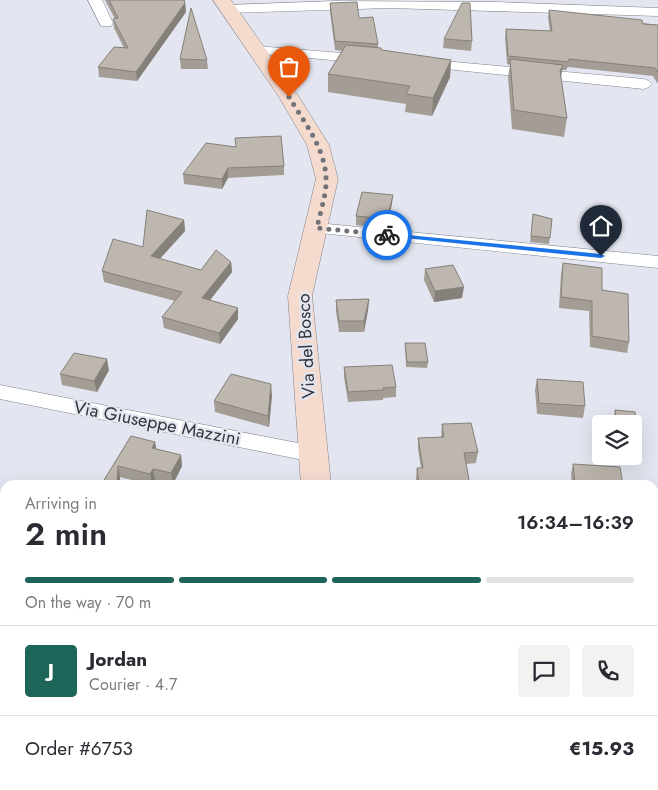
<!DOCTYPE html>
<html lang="en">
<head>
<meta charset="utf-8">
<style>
	:root { --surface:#fff; --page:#f2f2f3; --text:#2b2b33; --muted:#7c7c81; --line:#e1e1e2; --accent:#1d6459 }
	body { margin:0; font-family:Jost,sans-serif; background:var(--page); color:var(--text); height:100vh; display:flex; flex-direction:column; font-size:19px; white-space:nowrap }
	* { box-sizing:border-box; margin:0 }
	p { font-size:16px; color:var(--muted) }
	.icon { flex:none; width:28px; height:28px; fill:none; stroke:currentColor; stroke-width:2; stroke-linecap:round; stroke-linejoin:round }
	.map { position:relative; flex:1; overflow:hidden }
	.sheet { position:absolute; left:0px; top:480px; width:659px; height:310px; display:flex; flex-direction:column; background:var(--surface); border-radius:15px 15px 0 0; box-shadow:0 5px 20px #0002 }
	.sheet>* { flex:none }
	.buttons { position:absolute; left:592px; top:415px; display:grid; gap:10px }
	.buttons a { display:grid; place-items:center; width:50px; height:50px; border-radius:5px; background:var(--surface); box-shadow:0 5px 20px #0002; font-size:25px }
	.pin { position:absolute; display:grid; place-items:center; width:42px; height:42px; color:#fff; margin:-51px -21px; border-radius:50% 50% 50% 0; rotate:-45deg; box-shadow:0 0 5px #0007 }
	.pin .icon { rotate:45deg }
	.courier { position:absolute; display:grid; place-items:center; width:50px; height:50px; margin:-25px; border:4px solid #1a73e8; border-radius:50%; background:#fff; color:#222; box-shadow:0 1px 6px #0007 }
	.headline em { font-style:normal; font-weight:600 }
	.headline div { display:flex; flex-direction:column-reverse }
	.headline { display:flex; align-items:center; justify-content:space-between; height:85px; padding:0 25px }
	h1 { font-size:32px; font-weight:600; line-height:38px }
	.bar { display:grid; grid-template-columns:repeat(4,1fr); gap:8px 5px; align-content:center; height:60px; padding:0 25px }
	.bar i { height:6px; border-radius:4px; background:var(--line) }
	.bar .active { background:var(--accent) }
	.bar p { grid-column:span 4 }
	.line { display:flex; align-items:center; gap:12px; padding:0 25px; border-top:1px solid var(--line) }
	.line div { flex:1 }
	.round { display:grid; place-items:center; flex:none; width:52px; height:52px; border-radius:5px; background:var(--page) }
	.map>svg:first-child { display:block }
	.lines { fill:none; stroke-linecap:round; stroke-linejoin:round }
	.street-casing { stroke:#80838c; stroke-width:1 }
	.secondary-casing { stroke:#80838c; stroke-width:1 }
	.street { fill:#fff; fill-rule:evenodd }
	.secondary { fill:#f5dace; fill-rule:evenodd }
	.wall { fill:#a39d96 }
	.shaded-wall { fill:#85807a }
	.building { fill:#beb7af; stroke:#85807a }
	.route { fill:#1a73e8 }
	.done { stroke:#717379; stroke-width:5; stroke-dasharray:0 9 }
	.labels { text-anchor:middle; stroke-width:4.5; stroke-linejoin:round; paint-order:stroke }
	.street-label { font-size:18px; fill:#343539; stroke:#e3e6f0 }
</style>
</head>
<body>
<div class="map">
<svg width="658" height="790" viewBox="0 0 658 790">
	<rect width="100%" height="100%" fill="#e3e6f0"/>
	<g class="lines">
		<defs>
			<g id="street">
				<path d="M88 0H102L113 23 111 26H101Z"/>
				<path d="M335 1 497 2 658 8V16L389 8 228 13 221 9 228 5Z"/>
				<path d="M256 46 366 55 371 56 373 59 371 62 366 63 251 53 249 50 251 47Z"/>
				<path d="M421 59 644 79 649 81 652 84 649 87 644 89 416 66 414 63 416 60Z"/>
				<path d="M317 223 658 256V268L311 232 308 228 311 224Z"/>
				<path d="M0 385 313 446 321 448 324 454 321 460 313 462 0 399Z"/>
				<path d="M654 572 658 573V593L654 592Z"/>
				<path d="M81 785H112L110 790H78Z"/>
			</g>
			<g id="secondary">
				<path d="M213 0H231L299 97 329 145 338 179 312 296 331 485H301L288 296 316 179 307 145 279 97Z"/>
				<path d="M317 785H355L356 790H318Z"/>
			</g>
		</defs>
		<use href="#street" class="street-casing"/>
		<use href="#secondary" class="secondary-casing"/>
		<use href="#street" class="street"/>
		<use href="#secondary" class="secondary"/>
	</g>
	<g class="wall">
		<path d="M105 0H184L185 3 186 12 137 81 99 77 98 67 124 48 114 28 113 19H115Z"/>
		<path d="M330 3 359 18 378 44V47L382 50 451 60 450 77 432 116 405 112 406 104 328 92V74L342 51 335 50 330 12Z"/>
		<path d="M549 10 658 25V82L657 83 653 76 568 67 566 70H562L561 77 567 118 564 137 512 129 508 77 510 65 507 64 505 37 506 29 550 31 548 18Z"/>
		<path d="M444 39 472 41 471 51 443 48Z"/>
		<path d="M180 59 207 60 208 69H181Z"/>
		<path d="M236 147 284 166V175L228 178 222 189 184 184 183 174Z"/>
		<path d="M393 195 392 203 387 228 356 225V216Z"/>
		<path d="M533 214 552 219 549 244 530 242Z"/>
		<path d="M184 220 185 231 160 259 201 270 231 262 232 272 210 300 238 308V319L220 344 164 328 162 317 175 301 104 282 102 271 143 247Z"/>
		<path d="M563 263 602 290 629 342 627 353 590 347 589 311 559 308 561 274Z"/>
		<path d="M425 269 462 298 434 302 424 280Z"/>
		<path d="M369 299 368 310 364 332H339L336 311V300Z"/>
		<path d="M405 343 428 362 427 368 406 367Z"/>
		<path d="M344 367 396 387V397L383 398V400L348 402 344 377Z"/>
		<path d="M109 370 97 392 62 385 60 374Z"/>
		<path d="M537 379 585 406 583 418 537 414 535 390Z"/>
		<path d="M272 395 269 427 215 412 214 401Z"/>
		<path d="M615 410 635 412 640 446 639 452 634 451V424H615L614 416Z"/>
		<path d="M442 424 478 452 476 463 466 464 470 485H417L416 479 417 468H421L418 449V438L441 437Z"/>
		<path d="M131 436 155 442 156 449 181 455 182 466 173 484 155 480 152 485 120 477 101 485Z"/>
		<path d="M573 464 623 485H572L571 474Z"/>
		<path d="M5 536V587H0V537Z"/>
		<path d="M654 669 658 671V741L654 739Z"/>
	</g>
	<g class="shaded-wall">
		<path d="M185 3 186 12 137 81 136 72Z"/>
		<path d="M451 60 450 77 432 116 433 98Z"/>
		<path d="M563 65 560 82V71Z"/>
		<path d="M228 168V178L222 189V179Z"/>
		<path d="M393 195 392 203 387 228V219Z"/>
		<path d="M184 220 185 231 152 267 151 256Z"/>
		<path d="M231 262 232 272 203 309 202 298Z"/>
		<path d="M464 287 462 298 434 302 435 291Z"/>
		<path d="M369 299 368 310 364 332V321Z"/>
		<path d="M238 308V319L220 344 219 333Z"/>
		<path d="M107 359 109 370 97 392 94 381Z"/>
		<path d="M271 384 272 395 269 427 268 416Z"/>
		<path d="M155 442 157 453 152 448Z"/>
		<path d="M181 455 182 466 173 484 171 473Z"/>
		<path d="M118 466 120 477V485H117Z"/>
		<path d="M153 469 155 480 152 485 150 474Z"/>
		<path d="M5 673V684L0 686V674Z"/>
		<path d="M42 785H44L45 790H28Z"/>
	</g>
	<g class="building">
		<path d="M109 0H184L185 3 136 72 98 67 114 47 128 48 113 19 118 18Z"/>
		<path d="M357 2 359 18 373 17 378 44 335 41 330 3Z"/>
		<path d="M462 3H470L472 41 444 39Z"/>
		<path d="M191 8 207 60 180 59Z"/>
		<path d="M549 10 642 20 643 24 658 25V73L655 68 569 59 568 62 508 56 506 29 552 31Z"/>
		<path d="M346 45 381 48 382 50 451 60 433 98 406 94 410 86 328 74Z"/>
		<path d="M510 59 563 65 560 71 567 118 514 110Z"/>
		<path d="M281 136 284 166 228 168 222 179 183 174 206 143 236 147 235 138Z"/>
		<path d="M362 192 393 195 387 219 356 216Z"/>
		<path d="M147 210 184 220 151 256 201 270 216 250 231 262 202 298 238 308 219 333 162 317 182 292 102 271 113 239 143 247Z"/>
		<path d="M533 214 552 219 550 238 531 236Z"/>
		<path d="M563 263 602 268V290L628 294 629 342 592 336V301L561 297Z"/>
		<path d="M453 265 464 287 435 291 425 269Z"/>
		<path d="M369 299 364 321H339L336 300Z"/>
		<path d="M405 343H425L428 362H407Z"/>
		<path d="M74 353 107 359 94 381 60 374Z"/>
		<path d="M392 365 396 387 383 388 384 390 348 392 344 367Z"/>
		<path d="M231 374 271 384 268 416 214 401Z"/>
		<path d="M537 379 583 382 585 406 539 403Z"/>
		<path d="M615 410 635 412 640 446 634 445V424H617Z"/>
		<path d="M471 423 478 452 464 453 470 485H419L417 468H423L418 438 444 437 442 424Z"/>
		<path d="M131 436 155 442 152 448 181 455 171 473 153 469 150 474 118 466 117 485H101Z"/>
		<path d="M573 464 620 467 623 485H575Z"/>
		<path d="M5 536V576H0V537Z"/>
		<path d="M5 632V673L0 674V634Z"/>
		<path d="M654 669 658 671V730L654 728Z"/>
		<path d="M5 728V785H42V786L28 790H0V730Z"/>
		<path d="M150 785H260L262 790H144L143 788Z"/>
	</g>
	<path class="route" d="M387 233 601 254 605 256 601 258 385 236V234Z"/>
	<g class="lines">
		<path class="done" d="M289 97C304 122 325 148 326 178 327 194 320 212 317 228L387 235"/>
	</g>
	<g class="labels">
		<g class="street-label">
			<text transform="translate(306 346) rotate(-93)" y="6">Via del Bosco</text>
			<text transform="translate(157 423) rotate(11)" y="6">Via Giuseppe Mazzini</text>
		</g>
	</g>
</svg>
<div class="buttons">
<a><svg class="icon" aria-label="layers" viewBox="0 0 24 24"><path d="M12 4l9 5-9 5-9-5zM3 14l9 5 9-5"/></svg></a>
</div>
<div class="pin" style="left:289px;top:97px;background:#ea580c"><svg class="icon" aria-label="bag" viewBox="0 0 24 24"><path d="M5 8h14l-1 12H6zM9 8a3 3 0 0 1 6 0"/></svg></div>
<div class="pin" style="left:601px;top:256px;background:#1f2937"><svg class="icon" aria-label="home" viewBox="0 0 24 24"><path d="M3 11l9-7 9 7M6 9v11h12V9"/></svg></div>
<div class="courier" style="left:387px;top:235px"><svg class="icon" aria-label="bike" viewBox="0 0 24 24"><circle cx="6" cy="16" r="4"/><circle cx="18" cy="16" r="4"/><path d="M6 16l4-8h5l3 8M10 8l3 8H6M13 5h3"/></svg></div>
<section class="sheet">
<div class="headline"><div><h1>2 min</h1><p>Arriving in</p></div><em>16:34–16:39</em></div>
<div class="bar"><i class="active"></i><i class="active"></i><i class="active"></i><i></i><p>On the way · 70 m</p></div>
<div class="line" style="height:90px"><b class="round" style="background:var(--accent);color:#fff">J</b><div><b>Jordan</b><p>Courier · 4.7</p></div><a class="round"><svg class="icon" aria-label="chat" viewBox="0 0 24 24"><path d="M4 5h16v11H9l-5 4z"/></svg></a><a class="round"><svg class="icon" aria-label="phone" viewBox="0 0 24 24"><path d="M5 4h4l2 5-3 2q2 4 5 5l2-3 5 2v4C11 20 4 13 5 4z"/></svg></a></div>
<div class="line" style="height:65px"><div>Order #6753</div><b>€15.93</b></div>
</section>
</div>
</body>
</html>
